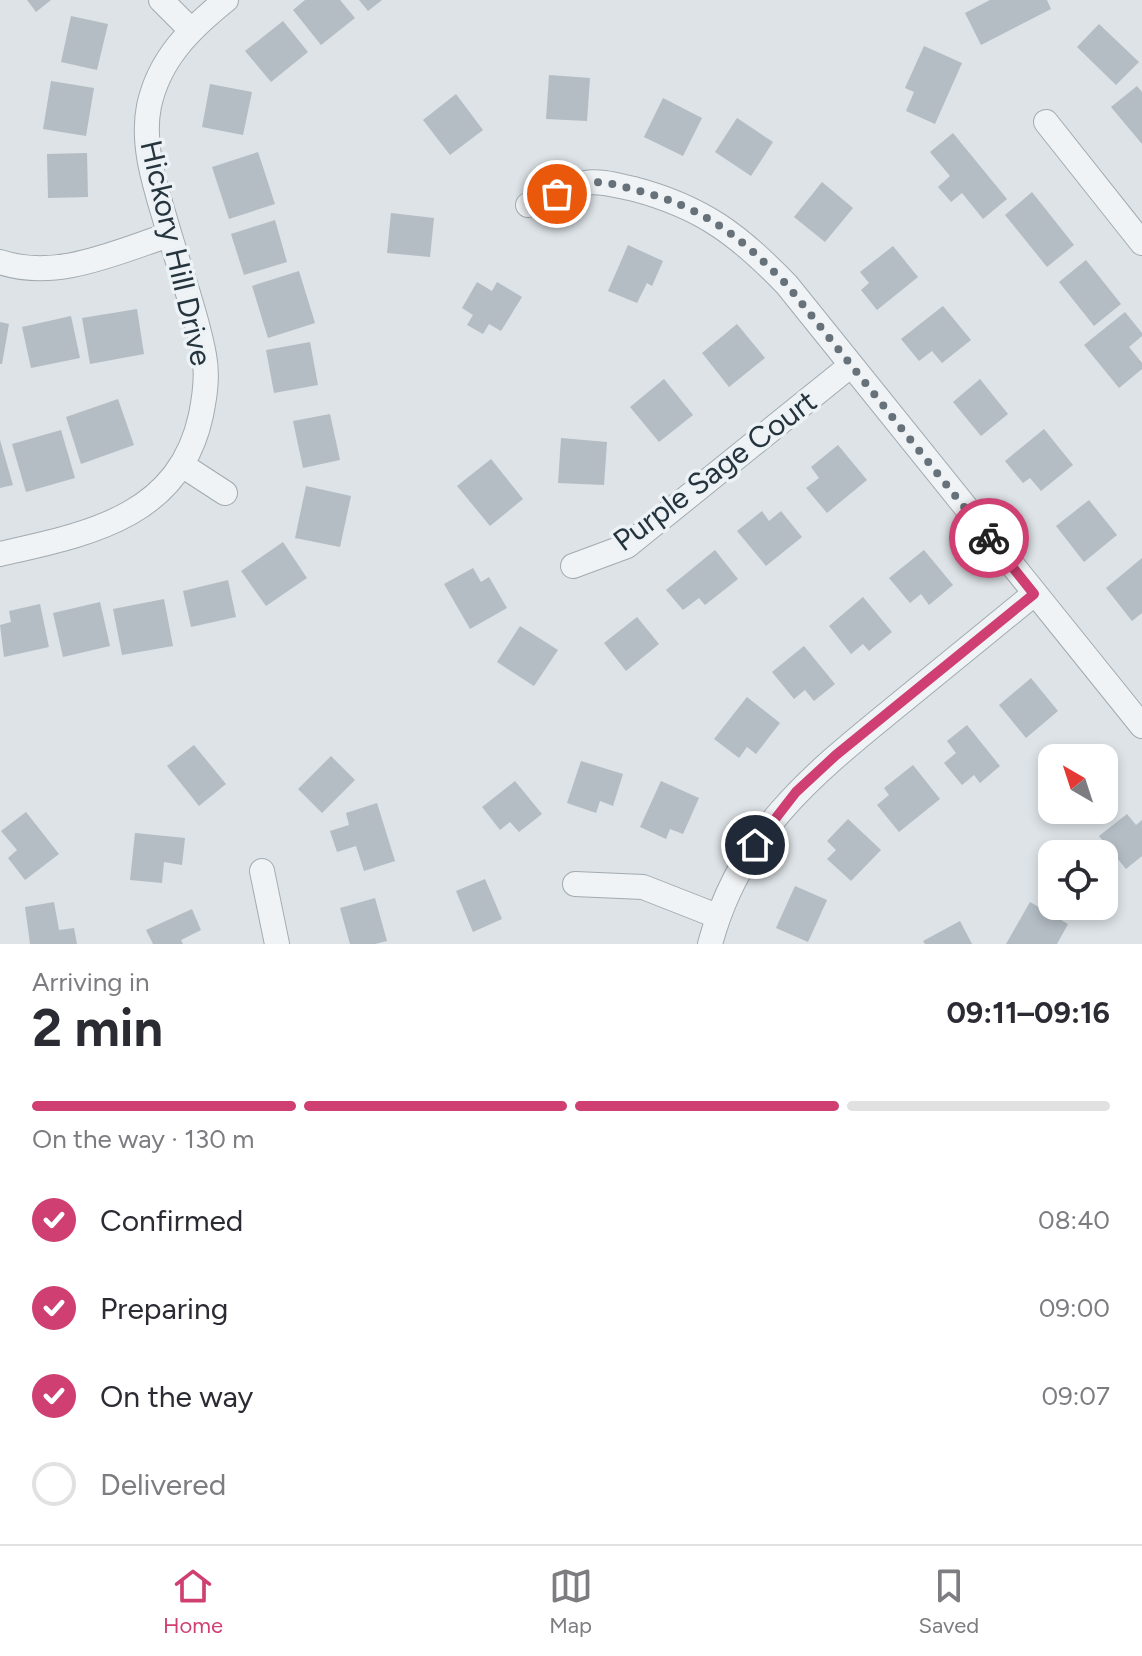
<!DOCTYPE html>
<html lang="en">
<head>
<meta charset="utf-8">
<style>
	:root { --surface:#fff; --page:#f2f2f3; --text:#2b2b33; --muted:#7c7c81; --line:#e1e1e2; --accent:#cf3f72 }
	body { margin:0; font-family:Figtree,sans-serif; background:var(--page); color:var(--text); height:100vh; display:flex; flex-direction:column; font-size:30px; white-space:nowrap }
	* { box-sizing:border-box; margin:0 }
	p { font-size:26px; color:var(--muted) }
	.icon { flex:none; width:44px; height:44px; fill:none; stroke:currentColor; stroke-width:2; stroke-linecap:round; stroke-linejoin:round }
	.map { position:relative; height:944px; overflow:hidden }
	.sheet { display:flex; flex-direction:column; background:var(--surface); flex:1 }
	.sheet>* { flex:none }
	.needle { width:52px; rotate:321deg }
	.buttons { position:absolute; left:1038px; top:744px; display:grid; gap:16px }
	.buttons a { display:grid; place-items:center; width:80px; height:80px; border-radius:16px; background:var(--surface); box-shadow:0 4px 12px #0003; font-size:40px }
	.pin { position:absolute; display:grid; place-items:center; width:68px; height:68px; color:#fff; margin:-34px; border:4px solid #fff; border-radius:50%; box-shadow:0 2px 8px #0007 }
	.courier { position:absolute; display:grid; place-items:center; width:80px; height:80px; margin:-40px; border:6px solid #cf3f72; border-radius:50%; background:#fff; color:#222; box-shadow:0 2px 10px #0007 }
	.head em { font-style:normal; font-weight:700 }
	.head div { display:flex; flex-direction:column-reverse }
	.head { display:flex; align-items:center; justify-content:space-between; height:136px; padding:0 32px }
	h1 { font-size:52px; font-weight:700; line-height:60px }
	.bar { display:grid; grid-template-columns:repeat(4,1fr); gap:12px 8px; align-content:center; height:96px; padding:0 32px }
	.bar i { height:10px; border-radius:6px; background:var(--line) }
	.bar .on { background:var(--accent) }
	.bar p { grid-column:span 4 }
	ol { padding:0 32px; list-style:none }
	li { display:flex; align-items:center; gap:24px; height:88px }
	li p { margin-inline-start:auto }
	li .icon { padding:8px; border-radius:50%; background:var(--accent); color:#fff; stroke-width:4 }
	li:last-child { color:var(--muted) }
	li i { width:44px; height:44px; border:4px solid var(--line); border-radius:50% }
	.dock { display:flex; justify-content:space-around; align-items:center; height:112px; border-top:2px solid var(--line); background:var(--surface); font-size:22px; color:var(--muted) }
	.dock a { display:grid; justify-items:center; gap:4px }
	.dock .on { color:var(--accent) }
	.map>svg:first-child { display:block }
	.building { fill:#b4bdc4 }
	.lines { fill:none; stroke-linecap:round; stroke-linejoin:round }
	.minor-casing { stroke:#a2abb1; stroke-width:26 }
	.minor { stroke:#f0f3f5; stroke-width:24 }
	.done { stroke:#667179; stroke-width:8; stroke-dasharray:0 14.4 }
	.route { stroke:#cf3f72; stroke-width:10 }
	.labels { text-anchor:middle; stroke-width:7; stroke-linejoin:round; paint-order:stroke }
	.street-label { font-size:30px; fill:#26343e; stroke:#ecf2f5 }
</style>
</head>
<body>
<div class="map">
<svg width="1142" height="944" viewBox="0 0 1142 944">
	<rect width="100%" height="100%" fill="#dde3e7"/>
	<g class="building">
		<path d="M27 0H51L36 12Z"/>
		<path d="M305 0H340L355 18 321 45 293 10Z"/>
		<path d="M359 0H382L368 11Z"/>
		<path d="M990 0H1047L1051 9 981 45 965 13Z"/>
		<path d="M71 16 108 24 97 70 61 62Z"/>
		<path d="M283 21 308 52 271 82 245 51Z"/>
		<path d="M1099 24 1139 62 1116 85 1077 47Z"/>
		<path d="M924 46 962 63 935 124 906 111 914 92 905 88Z"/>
		<path d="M549 75 590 78 587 121 546 119Z"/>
		<path d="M51 81 94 88 86 136 43 129Z"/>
		<path d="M210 84 252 92 243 135 202 127Z"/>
		<path d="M1137 86 1142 92V144L1111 107Z"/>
		<path d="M456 94 483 130 450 155 423 120Z"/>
		<path d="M663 98 702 118 683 156 644 137Z"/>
		<path d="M737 118 773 142 751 176 715 152Z"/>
		<path d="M953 133 1007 199 983 219 962 193 951 202 938 187 950 176 930 152Z"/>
		<path d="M258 152 275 204 229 219 212 167Z"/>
		<path d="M87 153 88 197 48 198 47 154Z"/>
		<path d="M822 182 853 208 825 242 794 217Z"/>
		<path d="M1032 192 1074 245 1047 267 1005 215Z"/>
		<path d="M391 213 434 218 430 257 387 253Z"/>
		<path d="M275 220 287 262 244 275 231 234Z"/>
		<path d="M628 245 663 261 652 286 647 283 637 303 608 291Z"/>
		<path d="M893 246 918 277 877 310 861 290 869 283 860 272Z"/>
		<path d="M1086 260 1121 304 1094 326 1059 282Z"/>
		<path d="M299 271 315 323 268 338 252 286Z"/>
		<path d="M477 282 492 291 497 282 522 297 501 331 489 324 483 334 467 325 473 315 462 308Z"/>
		<path d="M943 306 971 340 942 363 932 351 919 361 901 339Z"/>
		<path d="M137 309 144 354 90 364 82 318Z"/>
		<path d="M1125 312 1142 333V336L1129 347 1142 363V369L1119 388 1084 345Z"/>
		<path d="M71 316 80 358 31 368 22 327Z"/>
		<path d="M0 322 9 324 2 364H0Z"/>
		<path d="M737 324 765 358 729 387 702 353Z"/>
		<path d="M310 342 318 385 274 393 266 350Z"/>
		<path d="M664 379 693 415 659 442 630 407Z"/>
		<path d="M980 379 1008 414 981 436 953 402Z"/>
		<path d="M118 399 134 445 81 464 66 417Z"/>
		<path d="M330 414 340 460 303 468 293 421Z"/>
		<path d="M1044 429 1073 465 1041 491 1030 478 1023 483 1005 461Z"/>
		<path d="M61 430 75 478 26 492 12 444Z"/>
		<path d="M561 438 607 442 604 485 558 483Z"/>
		<path d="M0 440 13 485 0 488Z"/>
		<path d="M838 445 867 480 827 513 806 488 819 478 811 467Z"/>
		<path d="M491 459 523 499 490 526 457 486Z"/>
		<path d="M306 486 351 496 340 547 295 538Z"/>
		<path d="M1089 500 1117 535 1084 562 1056 526Z"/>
		<path d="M762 511 769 521 781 511 802 537 766 566 737 531Z"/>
		<path d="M283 542 307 578 266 606 241 571Z"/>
		<path d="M715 550 738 579 705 605 699 598 683 610 666 590Z"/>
		<path d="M924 550 953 585 929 605 921 594 910 603 889 578Z"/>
		<path d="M1142 558V613L1132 621 1106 588Z"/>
		<path d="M473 568 481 582 489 577 507 608 470 629 444 584Z"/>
		<path d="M228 580 236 617 191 627 183 591Z"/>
		<path d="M863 597 892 632 869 651 863 644 851 654 829 626Z"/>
		<path d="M164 599 173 646 122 655 113 609Z"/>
		<path d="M100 602 110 646 63 657 53 613Z"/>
		<path d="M40 604 49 647 4 657 0 625 11 622 9 611Z"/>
		<path d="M637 617 659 644 626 671 604 643Z"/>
		<path d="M520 626 558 650 534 686 497 662Z"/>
		<path d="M804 646 835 684 814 701 805 690 794 699 772 672Z"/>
		<path d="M1031 678 1058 711 1026 738 999 705Z"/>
		<path d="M747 697 780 723 756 754 747 747 739 758 714 739Z"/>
		<path d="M967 725 1000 766 980 783 974 775 962 785 944 763 956 753 947 741Z"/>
		<path d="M194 745 226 784 199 806 167 766Z"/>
		<path d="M331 756 355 780 322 813 298 789Z"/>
		<path d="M581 761 623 774 613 806 600 801 596 813 567 803Z"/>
		<path d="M913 765 940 799 899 832 877 805 889 795 884 788Z"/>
		<path d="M1104 771 1118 788 1104 800Z"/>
		<path d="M515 781 542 814 519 832 510 822 500 830 482 807Z"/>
		<path d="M661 781 699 798 683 834 670 829 666 839 640 827Z"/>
		<path d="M377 803 395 861 364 871 356 846 337 852 330 831 349 825 346 813Z"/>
		<path d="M26 812 59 854 25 880 8 858 17 850 1 831Z"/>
		<path d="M1127 814 1136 825 1142 820V856L1126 869 1099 836Z"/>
		<path d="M848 819 881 850 851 881 827 859 836 850 827 841Z"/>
		<path d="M135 833 185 838 182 865 164 862 162 883 130 880Z"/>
		<path d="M485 879 502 919 473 932 456 891Z"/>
		<path d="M795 886 827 900 808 942 776 928Z"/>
		<path d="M375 898 387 941 375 944H350L340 908Z"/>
		<path d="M54 902 59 930 74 928 77 944H30L25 907Z"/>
		<path d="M1030 902 1068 924 1057 944H1006Z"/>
		<path d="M192 909 201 930 181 940 183 944H153L146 930Z"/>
		<path d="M960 921 972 944H925L923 941Z"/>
	</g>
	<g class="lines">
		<defs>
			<g id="minor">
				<path d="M161 0 190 29"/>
				<path d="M1046 122 1142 243"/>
				<path d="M528 205C546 198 566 186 585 183 600 180 619 186 634 189 702 207 739 235 787 285L1142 726"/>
				<path d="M0 262C57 281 116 252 169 235"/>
				<path d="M182 465 225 493"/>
				<path d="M0 554C87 534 179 518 201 415 205 395 208 375 204 355 196 311 179 268 167 226 156 188 141 146 149 106 159 59 190 29 226 0"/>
				<path d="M573 566 627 546 850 366"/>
				<path d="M262 871 277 944"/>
				<path d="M575 884 643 887 717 916"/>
				<path d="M710 944C740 832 812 775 898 705 943 668 989 631 1034 594"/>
			</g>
		</defs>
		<use href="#minor" class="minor-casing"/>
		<use href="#minor" class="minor"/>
	</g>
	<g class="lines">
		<path class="done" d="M557 194C566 190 577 184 586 183 602 180 621 186 636 190 703 207 740 236 787 285L989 538"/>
		<path class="route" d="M755 845 796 792 836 755 1034 594 989 538"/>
	</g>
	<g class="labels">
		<g class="street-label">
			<text transform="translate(176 253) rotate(77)" y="10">Hickory Hill Drive</text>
			<text transform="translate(715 471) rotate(-37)" y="10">Purple Sage Court</text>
		</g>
	</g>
</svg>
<div class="buttons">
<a><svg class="needle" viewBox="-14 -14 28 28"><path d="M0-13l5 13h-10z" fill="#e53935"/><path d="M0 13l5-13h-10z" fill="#7c7c81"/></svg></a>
<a><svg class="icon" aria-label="locate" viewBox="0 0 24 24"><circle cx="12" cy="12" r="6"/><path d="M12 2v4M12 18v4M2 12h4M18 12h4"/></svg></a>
</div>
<div class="pin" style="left:557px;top:194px;background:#ea580c"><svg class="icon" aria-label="bag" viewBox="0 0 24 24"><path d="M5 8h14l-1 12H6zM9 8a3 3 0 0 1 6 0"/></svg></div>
<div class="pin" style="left:755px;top:845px;background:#1f2937"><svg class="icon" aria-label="home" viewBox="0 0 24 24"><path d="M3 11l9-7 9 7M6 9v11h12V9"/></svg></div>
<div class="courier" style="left:989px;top:538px"><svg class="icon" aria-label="bike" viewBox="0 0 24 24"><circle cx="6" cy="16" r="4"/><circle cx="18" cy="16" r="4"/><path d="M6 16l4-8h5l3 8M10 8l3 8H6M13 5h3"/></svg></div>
</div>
<section class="sheet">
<div class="head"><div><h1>2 min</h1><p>Arriving in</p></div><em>09:11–09:16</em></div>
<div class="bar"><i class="on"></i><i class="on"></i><i class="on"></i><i></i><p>On the way · 130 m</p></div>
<ol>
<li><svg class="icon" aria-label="check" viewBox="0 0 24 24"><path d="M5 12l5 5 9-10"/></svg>Confirmed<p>08:40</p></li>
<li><svg class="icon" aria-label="check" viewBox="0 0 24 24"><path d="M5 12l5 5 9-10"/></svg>Preparing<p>09:00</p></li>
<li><svg class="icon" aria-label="check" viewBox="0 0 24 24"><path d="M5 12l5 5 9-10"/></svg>On the way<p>09:07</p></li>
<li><i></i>Delivered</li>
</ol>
</section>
<nav class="dock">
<a class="on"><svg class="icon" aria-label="home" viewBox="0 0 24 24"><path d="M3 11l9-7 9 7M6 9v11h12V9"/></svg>Home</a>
<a><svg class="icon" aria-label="map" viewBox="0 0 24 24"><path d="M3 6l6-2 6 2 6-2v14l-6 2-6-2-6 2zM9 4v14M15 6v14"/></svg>Map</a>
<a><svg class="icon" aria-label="saved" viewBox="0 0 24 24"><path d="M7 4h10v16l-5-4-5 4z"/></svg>Saved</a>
</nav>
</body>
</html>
